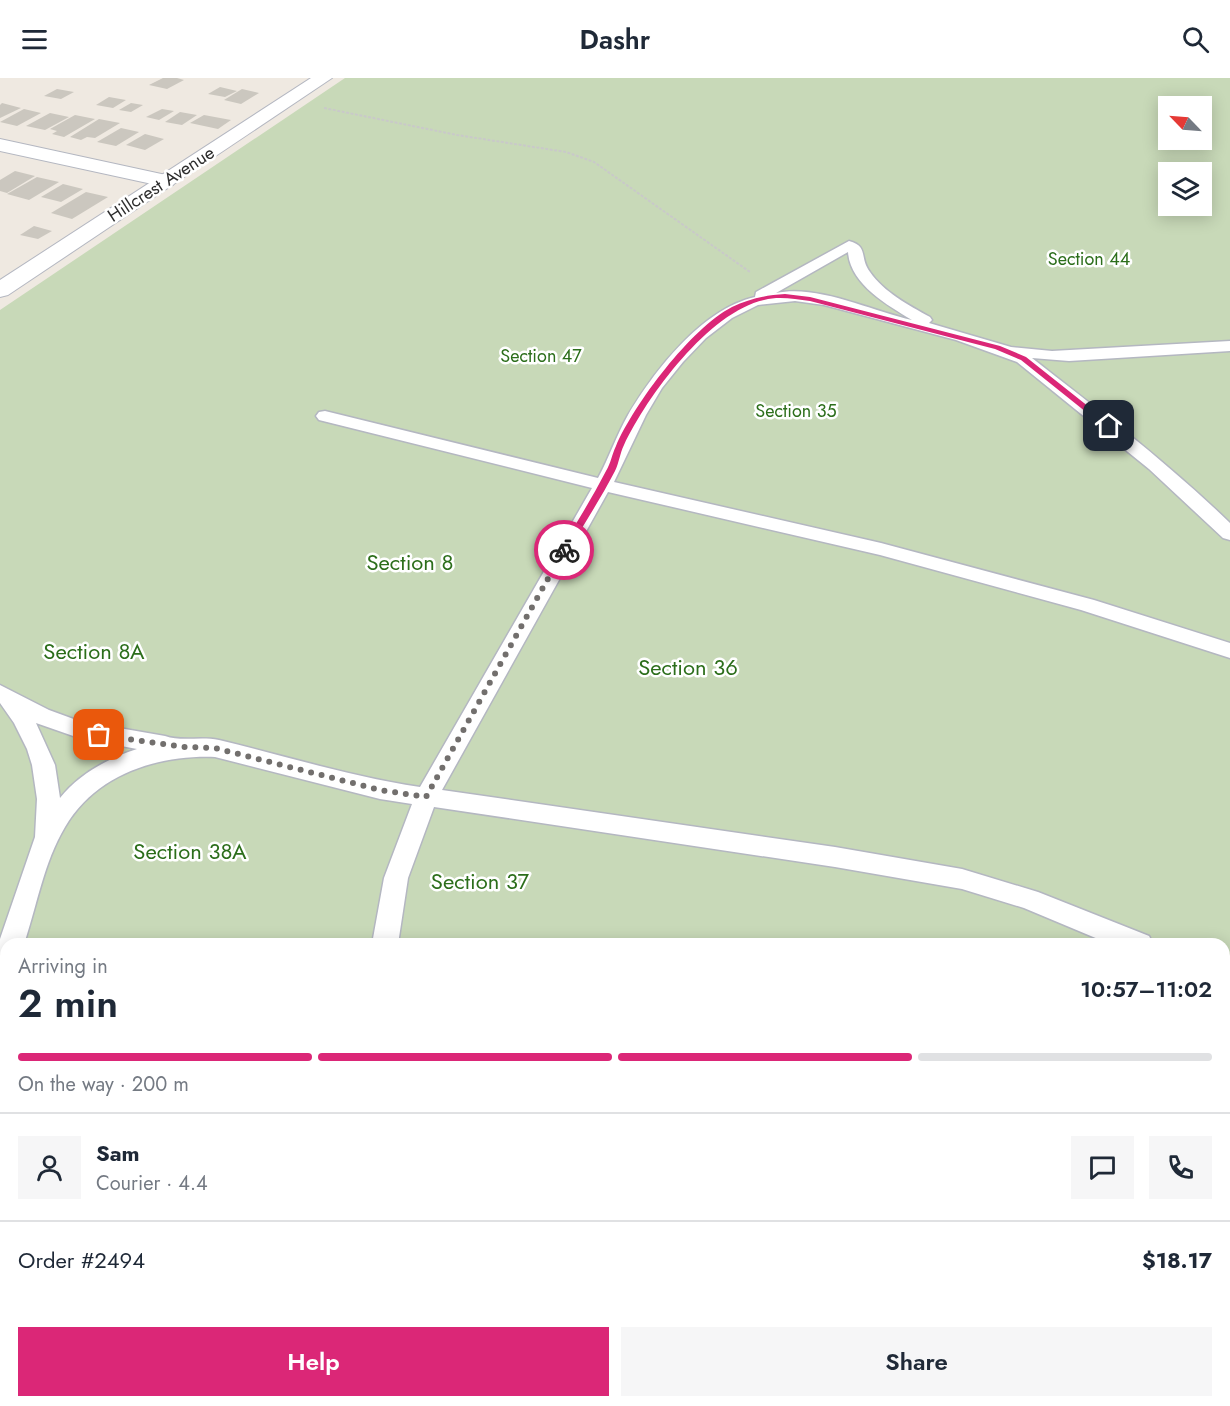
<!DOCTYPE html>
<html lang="en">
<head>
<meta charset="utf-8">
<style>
	:root { --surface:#fff; --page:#f6f6f7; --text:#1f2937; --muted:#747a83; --line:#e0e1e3; --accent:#db2777 }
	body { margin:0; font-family:Jost,sans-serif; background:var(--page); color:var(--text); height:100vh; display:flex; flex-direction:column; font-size:22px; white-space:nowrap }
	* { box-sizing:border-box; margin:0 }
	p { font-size:20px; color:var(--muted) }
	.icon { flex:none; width:33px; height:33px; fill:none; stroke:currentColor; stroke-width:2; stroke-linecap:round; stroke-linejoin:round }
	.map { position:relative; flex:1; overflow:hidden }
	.side { position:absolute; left:0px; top:860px; width:1230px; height:470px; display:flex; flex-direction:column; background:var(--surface); border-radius:18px 18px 0 0; box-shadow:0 3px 15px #0003 }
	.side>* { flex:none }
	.needle { width:39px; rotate:295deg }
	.buttons { position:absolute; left:1158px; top:18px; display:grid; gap:12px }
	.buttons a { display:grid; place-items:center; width:54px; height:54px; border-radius:0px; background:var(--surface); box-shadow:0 3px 15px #0003; font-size:30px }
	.pin { position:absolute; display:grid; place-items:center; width:51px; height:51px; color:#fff; margin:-26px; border-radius:12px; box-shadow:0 3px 9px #0006 }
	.courier { position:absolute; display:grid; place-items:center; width:60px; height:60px; margin:-30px; border:4px solid #db2777; border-radius:50%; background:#fff; color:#222; box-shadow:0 2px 8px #0007 }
	.headline em { font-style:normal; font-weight:600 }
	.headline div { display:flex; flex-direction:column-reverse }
	.headline { display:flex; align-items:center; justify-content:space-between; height:102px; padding:0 18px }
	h1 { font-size:39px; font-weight:600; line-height:45px }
	.bar { display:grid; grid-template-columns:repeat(4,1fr); gap:9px 6px; align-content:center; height:72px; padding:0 18px }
	.bar i { height:8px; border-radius:4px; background:var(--line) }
	.bar .active { background:var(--accent) }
	.bar p { grid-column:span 4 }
	.line { display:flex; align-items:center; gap:15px; padding:0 18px; border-top:2px solid var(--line) }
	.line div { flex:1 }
	.round { display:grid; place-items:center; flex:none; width:63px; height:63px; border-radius:0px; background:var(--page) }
	.primary-button { display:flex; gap:12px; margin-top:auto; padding:12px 18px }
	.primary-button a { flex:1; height:69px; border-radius:0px; background:var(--accent); color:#fff; font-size:24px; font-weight:600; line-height:69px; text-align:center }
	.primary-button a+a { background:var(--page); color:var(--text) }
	header { display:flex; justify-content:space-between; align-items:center; height:78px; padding:0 18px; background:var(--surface); font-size:27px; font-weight:600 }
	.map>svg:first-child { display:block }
	.cemetery { fill:#c8d9b8; fill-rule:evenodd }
	.building { fill:#cbc7bf }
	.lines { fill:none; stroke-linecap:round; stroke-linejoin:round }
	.service-casing { stroke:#b4b7c1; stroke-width:3 }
	.minor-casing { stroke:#b4b7c1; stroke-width:2 }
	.tertiary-casing { stroke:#b4b7c1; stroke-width:2 }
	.path { stroke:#c9c9c9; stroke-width:2; stroke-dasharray:3 1.5; stroke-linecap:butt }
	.service { fill:#fff; fill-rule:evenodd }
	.minor { fill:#fff; fill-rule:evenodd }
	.tertiary { fill:#fff; fill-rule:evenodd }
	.route { fill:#db2777 }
	.done { stroke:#726f6d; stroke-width:6; stroke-dasharray:0 10.8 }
	.labels { text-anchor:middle; stroke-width:5; stroke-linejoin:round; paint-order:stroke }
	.far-street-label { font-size:18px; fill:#2e2e2e; stroke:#fff }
	.far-park-label { font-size:18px; fill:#2c6e1b; stroke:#fff }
	.park-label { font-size:22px; fill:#2c6e1b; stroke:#fff }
</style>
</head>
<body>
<header><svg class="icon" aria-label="menu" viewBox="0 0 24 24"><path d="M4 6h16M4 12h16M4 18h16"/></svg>Dashr<svg class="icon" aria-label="search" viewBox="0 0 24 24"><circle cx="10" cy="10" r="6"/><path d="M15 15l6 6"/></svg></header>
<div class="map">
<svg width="1230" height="1328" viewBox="0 0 1230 1328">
	<rect width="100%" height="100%" fill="#efe9e1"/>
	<path class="cemetery" d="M345 0H1230V1328H0V232ZM1168 28H1202V62H1168ZM1168 94H1202V128H1168ZM6 866H1224V1323H6Z"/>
	<g class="building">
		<path d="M163 0H177L184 2 167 11 149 7Z"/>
		<path d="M220 9 237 13 225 19 208 16Z"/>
		<path d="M57 11 74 14 61 21 44 18Z"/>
		<path d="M242 11 259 15 241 26 224 22Z"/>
		<path d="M109 19 126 22 113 30 96 27Z"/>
		<path d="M2 25 21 30 0 40V27Z"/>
		<path d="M131 25 143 27 131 34 119 32Z"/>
		<path d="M24 31 41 35 17 48 0 44Z"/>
		<path d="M162 31 174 33 159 42 146 39Z"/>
		<path d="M180 34 197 37 182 47 165 44Z"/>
		<path d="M50 35 69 39 45 52 26 48Z"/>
		<path d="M75 37 95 41 64 59 52 56 57 53 50 51Z"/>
		<path d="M204 37 231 42 218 51 190 45Z"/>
		<path d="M99 41 120 45 95 60 87 59 81 62 70 59Z"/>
		<path d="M121 50 139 54 116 68 97 64Z"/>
		<path d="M145 56 164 61 145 72 126 67Z"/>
		<path d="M15 93 35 98 7 115 0 113V102Z"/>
		<path d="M37 99 59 104 29 122 7 116Z"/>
		<path d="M63 106 83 111 61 124 41 119Z"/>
		<path d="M86 114 108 119 72 141 51 135Z"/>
		<path d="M34 148 52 153 38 161 20 157Z"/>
	</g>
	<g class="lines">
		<defs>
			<g id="service">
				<path d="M849 163C869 168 859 180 870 194 884 214 908 227 930 239L932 242 929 245 1011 269 1052 273 1230 263V273L1069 283 1032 280C1100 333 1168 385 1230 445V462L1223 460 1149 391 1017 284 956 262 824 227 795 223 758 227 732 240 706 260 683 284 662 310 646 337 614 404 881 465 1094 522 1230 565V580L1081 532 880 477 608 414 442 712 835 769 962 791 1038 814 1149 858 1153 866H1110L1024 830 962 811 835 789 434 729 408 800 398 866H372L384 800 412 726 380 721 215 679C157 677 96 696 65 749 44 784 37 827 24 866H6V905L0 908V861L35 759 37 721 32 687 27 671 14 645 0 625V607L49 632 79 643 165 658C182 664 200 658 219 662 286 678 352 699 420 709L592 410 319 342 316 338 319 334 325 333 598 400C609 380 616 358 628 337 654 293 702 231 755 219L756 214ZM848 174C850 206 887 227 912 242 872 233 817 206 776 215ZM36 645 79 660 137 671C109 680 79 696 60 720L55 687Z"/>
				<path d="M1224 892 1230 895V919L1224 917Z"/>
				<path d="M469 1323H503L505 1328H471Z"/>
			</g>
			<path id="minor" d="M0 61 166 97 173 99 176 103 173 107 166 109 0 73Z"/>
			<path id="tertiary" d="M311 0H332L8 217 0 219V202Z"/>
		</defs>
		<use href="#service" class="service-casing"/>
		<use href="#minor" class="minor-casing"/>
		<use href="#tertiary" class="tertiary-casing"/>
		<path class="path" d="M324 30 457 57 566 74 594 84 750 194"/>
		<use href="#service" class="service"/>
		<use href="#minor" class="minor"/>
		<use href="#tertiary" class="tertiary"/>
	</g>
	<path class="route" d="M785 216 810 219 1000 268 1026 279 1113 348 1106 350 1021 282 995 271 810 223C794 221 779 218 764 222 709 234 647 318 624 367 620 375 619 385 615 393 601 420 584 446 569 472L562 474 560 472C576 446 592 420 606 393 611 385 612 376 616 368 634 326 691 250 732 229 749 221 766 217 785 216Z"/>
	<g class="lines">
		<path class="done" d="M99 657 184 669 215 670 380 712 426 719 564 472"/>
	</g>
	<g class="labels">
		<g class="far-street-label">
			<text transform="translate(161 106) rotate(-33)" y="6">Hillcrest Avenue</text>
		</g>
		<g class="far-park-label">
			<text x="1089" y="187">Section 44</text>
			<text x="541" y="284">Section 47</text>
			<text x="796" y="339">Section 35</text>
		</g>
		<g class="park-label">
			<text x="410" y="492">Section 8</text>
			<text x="94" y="581">Section 8A</text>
			<text x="688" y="597">Section 36</text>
			<text x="190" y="781">Section 38A</text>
			<text x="480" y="811">Section 37</text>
		</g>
	</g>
</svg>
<div class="buttons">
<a><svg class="needle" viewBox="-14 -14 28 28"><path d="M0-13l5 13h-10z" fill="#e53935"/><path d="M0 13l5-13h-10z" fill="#747a83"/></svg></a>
<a><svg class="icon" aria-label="layers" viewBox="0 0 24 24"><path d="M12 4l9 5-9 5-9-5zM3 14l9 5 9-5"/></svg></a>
</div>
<div class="pin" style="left:99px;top:657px;background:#ea580c"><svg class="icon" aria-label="bag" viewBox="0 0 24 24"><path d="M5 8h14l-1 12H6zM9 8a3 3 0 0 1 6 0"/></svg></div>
<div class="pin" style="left:1109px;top:348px;background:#1f2937"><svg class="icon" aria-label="home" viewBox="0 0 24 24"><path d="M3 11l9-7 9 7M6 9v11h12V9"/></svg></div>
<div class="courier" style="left:564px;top:472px"><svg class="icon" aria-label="bike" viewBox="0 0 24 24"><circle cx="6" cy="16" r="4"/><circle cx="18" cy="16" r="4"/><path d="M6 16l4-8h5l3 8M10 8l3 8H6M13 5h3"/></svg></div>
<section class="side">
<div class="headline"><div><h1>2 min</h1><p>Arriving in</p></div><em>10:57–11:02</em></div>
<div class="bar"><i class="active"></i><i class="active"></i><i class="active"></i><i></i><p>On the way · 200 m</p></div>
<div class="line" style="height:108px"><a class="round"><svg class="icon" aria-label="person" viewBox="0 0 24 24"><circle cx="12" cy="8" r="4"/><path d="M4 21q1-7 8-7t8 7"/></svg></a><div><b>Sam</b><p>Courier · 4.4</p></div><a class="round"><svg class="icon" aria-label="chat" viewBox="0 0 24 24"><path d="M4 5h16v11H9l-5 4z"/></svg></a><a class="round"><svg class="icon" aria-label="phone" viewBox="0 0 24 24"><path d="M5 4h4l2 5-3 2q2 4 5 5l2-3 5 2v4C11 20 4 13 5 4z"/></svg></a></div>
<div class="line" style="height:78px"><div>Order #2494</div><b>$18.17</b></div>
<div class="primary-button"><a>Help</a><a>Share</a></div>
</section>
</div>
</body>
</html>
